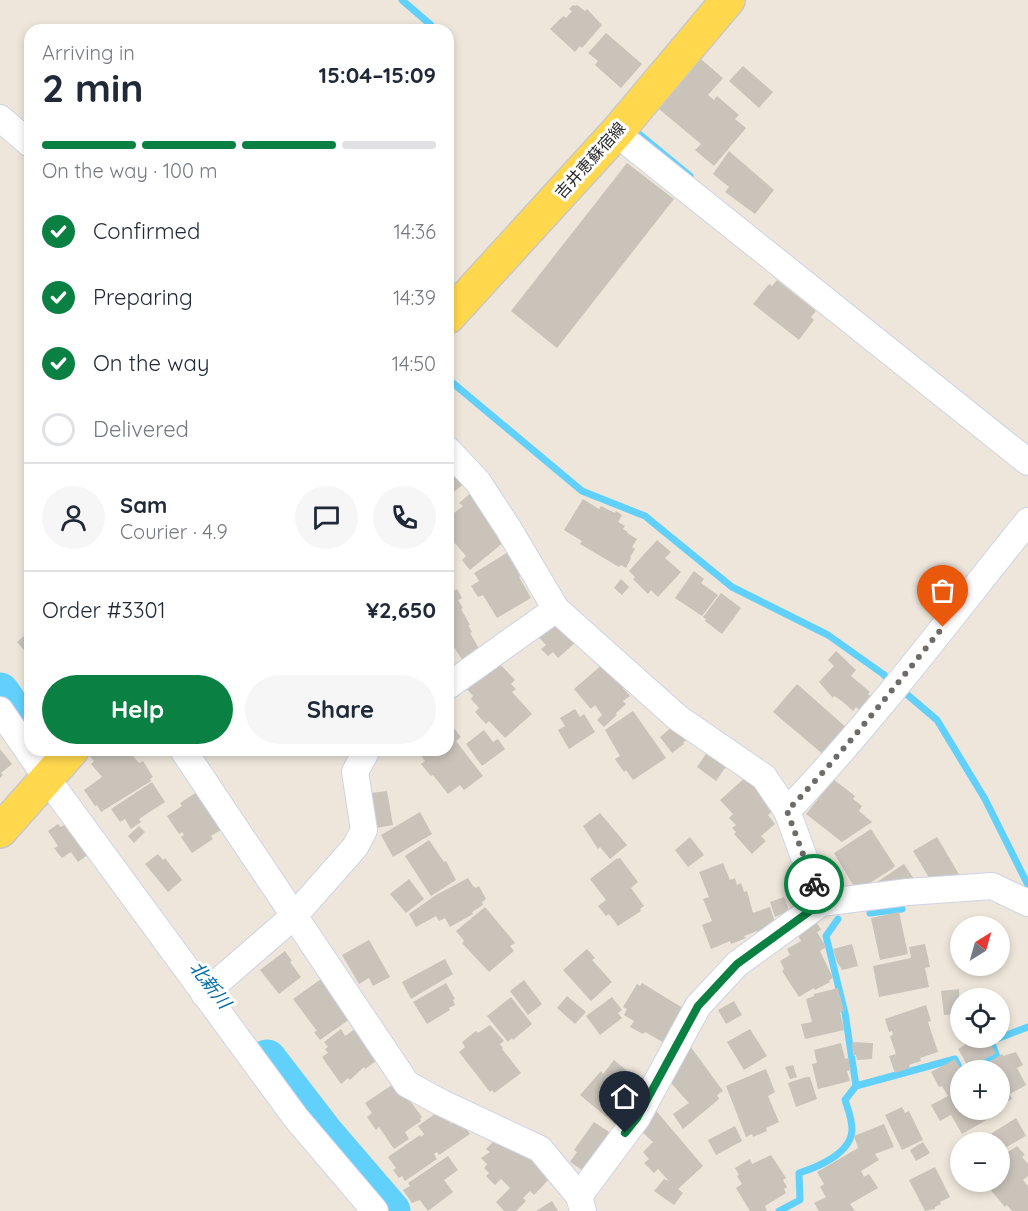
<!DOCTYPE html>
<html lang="en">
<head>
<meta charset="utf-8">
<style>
	:root { --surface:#fff; --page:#f6f6f7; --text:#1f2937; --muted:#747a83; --line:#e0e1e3; --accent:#0b8043 }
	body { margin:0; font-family:Quicksand,"Noto Sans JP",sans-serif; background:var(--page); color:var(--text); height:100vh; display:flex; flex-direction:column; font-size:22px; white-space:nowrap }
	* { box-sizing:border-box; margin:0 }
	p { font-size:20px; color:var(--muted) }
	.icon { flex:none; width:33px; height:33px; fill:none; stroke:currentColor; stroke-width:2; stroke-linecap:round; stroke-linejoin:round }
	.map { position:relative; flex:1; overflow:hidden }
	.details { position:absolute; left:24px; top:24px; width:430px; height:732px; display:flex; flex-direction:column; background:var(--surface); border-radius:18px; box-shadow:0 3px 9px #0003 }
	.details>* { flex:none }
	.needle { width:39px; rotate:37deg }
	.controls { position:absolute; left:950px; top:916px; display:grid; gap:12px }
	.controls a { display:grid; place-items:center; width:60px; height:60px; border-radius:50%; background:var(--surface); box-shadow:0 3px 9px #0003; font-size:30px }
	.pin { position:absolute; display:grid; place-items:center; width:51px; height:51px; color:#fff; margin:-62px -26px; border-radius:50% 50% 50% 0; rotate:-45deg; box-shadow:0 0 6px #0007 }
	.pin .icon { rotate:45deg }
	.courier { position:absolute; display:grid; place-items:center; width:60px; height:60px; margin:-30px; border:4px solid #0b8043; border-radius:50%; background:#fff; color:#222; box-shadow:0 2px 8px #0007 }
	.head em { font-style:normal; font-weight:700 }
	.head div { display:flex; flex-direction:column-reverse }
	.head { display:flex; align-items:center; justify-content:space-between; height:102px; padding:0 18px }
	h1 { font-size:39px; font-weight:700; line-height:45px }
	.bar { display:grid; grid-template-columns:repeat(4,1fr); gap:9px 6px; align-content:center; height:72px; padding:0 18px }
	.bar i { height:8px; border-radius:4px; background:var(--line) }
	.bar .active { background:var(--accent) }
	.bar p { grid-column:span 4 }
	.line { display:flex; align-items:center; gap:15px; padding:0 18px; border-top:2px solid var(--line) }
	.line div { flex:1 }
	.round { display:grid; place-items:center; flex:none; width:63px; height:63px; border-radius:32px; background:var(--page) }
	ol { padding:0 18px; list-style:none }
	li { display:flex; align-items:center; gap:18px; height:66px }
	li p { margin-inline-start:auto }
	li .icon { padding:6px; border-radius:50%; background:var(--accent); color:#fff; stroke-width:4 }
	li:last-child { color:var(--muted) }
	li i { width:33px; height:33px; border:3px solid var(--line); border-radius:50% }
	.primary-button { display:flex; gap:12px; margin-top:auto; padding:12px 18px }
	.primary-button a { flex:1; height:69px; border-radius:36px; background:var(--accent); color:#fff; font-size:24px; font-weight:700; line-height:69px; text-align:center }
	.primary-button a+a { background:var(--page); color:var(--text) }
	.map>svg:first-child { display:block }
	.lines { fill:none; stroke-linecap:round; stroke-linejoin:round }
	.stream { stroke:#61d1fc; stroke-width:7 }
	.river { stroke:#61d1fc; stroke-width:39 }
	.building { fill:#c9c3ba }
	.minor-casing { stroke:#cfd3e5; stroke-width:28 }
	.major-casing { stroke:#c8c8c8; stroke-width:36 }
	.minor { stroke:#fff; stroke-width:26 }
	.major { stroke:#ffd84e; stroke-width:33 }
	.done { stroke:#6f6c68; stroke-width:6; stroke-dasharray:0 10.8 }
	.route { stroke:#0b8043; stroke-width:8 }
	.labels { text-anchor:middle; stroke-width:6; stroke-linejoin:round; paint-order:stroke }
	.street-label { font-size:16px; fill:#2a2a2a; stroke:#fff }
	.water-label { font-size:18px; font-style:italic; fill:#006ca8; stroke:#fff }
</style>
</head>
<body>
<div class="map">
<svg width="1028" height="1211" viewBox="0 0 1028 1211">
	<rect width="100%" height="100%" fill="#eee6da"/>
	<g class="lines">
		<g class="stream">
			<path d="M402 0 431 25 430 30"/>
			<path d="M639 134 690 176"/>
			<path d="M448 379 582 491 645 516 732 587 828 635 883 674 937 720 985 799 1028 885"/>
			<path d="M870 913 902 909"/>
			<path d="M838 919 826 936 845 1013 856 1086"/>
			<path d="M999 1038 1028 1027"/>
			<path d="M964 1071 997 1057 991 1041 998 1038"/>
			<path d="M779 1211 800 1200 799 1173C818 1167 852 1153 852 1129 852 1119 848 1109 845 1100L856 1086 955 1059 961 1071"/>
		</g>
		<g class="river">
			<path d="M0 692 30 736"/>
			<path d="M267 1059 324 1133 391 1211"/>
		</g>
	</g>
	<g class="building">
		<path d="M573 5 575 6 577 5 585 11 587 9 602 25 582 48 580 46 575 52 550 29 563 16 566 18 572 11 569 9Z"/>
		<path d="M606 33 642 64 621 88 595 65 598 61 588 53Z"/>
		<path d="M696 55 723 78 708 95 714 100 717 96 739 115 735 119 746 128 714 166 695 150 701 144 653 104Z"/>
		<path d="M743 66 773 92 759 108 729 81Z"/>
		<path d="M729 151 774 190 755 214 725 192 729 187 713 174Z"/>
		<path d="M627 163 674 199 557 348 511 311Z"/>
		<path d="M777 280 816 311 811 317 814 320 799 340 753 304 769 284 772 286Z"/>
		<path d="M448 465 464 484 448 496Z"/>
		<path d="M472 492 504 542 470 570 462 560 466 556 453 541 451 543 448 540V518L463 506 459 503Z"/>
		<path d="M583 499 599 509 601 506 615 513 616 511 622 515 618 522 625 526 623 529 628 532 627 533 637 539 632 547 635 549 630 557 631 558 626 568 621 565 619 567 580 544 582 541 564 530Z"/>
		<path d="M657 540 671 552 665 558 681 572 658 597 651 590 648 594 633 579 635 577 629 571Z"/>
		<path d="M510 551 524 574 519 577 531 598 497 618 483 595 478 597 471 586 479 581 474 573Z"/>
		<path d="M694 571 704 579 701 583 718 595 702 616 675 598Z"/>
		<path d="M621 579 629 587 622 595 614 588Z"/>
		<path d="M457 589 462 598 458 600 463 608 461 609 470 625H468L472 632 470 633 482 654 465 664 448 638V594Z"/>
		<path d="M721 593 741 608 722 634 705 621 706 619 703 617Z"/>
		<path d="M556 618 577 641 558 658 553 652 548 656 541 649 546 645 533 631Z"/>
		<path d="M30 631V657L17 642Z"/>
		<path d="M836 651 856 670 851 676 870 692 868 694 874 699 862 712 856 707 853 711 842 701 834 696 833 698 819 682 834 666 828 660Z"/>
		<path d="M496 660 515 680 511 684 516 689 512 692 532 714 505 738 489 721 486 724 475 712 479 708 471 699 473 696 464 686Z"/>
		<path d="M604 663 626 686 623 688 630 696 623 701 626 704 616 713 617 715 604 727 597 720 602 715 595 705 591 709 574 689Z"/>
		<path d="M797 684 848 729 825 756 773 712Z"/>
		<path d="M575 709 580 717 584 714 595 732 569 749 558 730 565 726 560 718Z"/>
		<path d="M633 711 666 758 633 780 626 770 624 772 615 759 620 756 605 730Z"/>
		<path d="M450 723 461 737 456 741 483 776 464 790 460 785 448 794 433 775 431 776 421 764 425 761 418 751 448 750Z"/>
		<path d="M674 725 686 740 683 743 684 744 672 753 660 737Z"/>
		<path d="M484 730 493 742 498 739 505 749 482 766 466 744Z"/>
		<path d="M710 748 729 762 716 781 697 767Z"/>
		<path d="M0 749 12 764 1 773 3 775 0 778Z"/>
		<path d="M90 750H128L139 763 143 761 153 777 150 779 151 781 101 812 97 805 95 806 84 790 102 777 91 764 94 761 86 753Z"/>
		<path d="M748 775 775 809 768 815 775 824 761 836 766 841 752 854 734 834 736 832 732 828 736 825 729 818 733 814 720 800Z"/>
		<path d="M833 779 855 796 853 799 862 806 859 811 872 822 842 842 806 814 822 794 820 792Z"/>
		<path d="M152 782 165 802 139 819 141 822 131 829 125 819 120 822 111 809Z"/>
		<path d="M200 790 214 811 210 813 221 830 211 836 213 839 192 853 181 837 184 835 182 832 179 834 167 816 182 806 180 803Z"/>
		<path d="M387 791 393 825 376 828 370 793Z"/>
		<path d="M420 812 432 834 393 857 381 835Z"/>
		<path d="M600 813 627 845 610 859 600 847 598 849 583 826Z"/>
		<path d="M68 822 90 853 78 862 71 852 62 858 54 848 58 846 48 831 58 824 61 827Z"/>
		<path d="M139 826 145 832 134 843 128 836Z"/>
		<path d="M871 829 895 866 892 869 859 890H856L834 853Z"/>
		<path d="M690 837 704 855 688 867 675 850Z"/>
		<path d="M937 837 960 876 931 881 913 851Z"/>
		<path d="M429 840 444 862 446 861 456 880 431 896 405 856Z"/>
		<path d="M158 854 163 860 165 858 182 880 168 892 145 864Z"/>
		<path d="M620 858 638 882 631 888 644 906 640 909 641 911 618 926 609 914 606 916 598 906 606 900 590 879 616 859Z"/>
		<path d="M723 863 730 880 735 878 737 885 741 883 744 892 747 891 753 913 770 907 776 925 758 933 757 931 744 936 746 938 731 944 730 941 711 949 702 925 712 921 703 899 709 897 699 872Z"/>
		<path d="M904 864 916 882 868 888Z"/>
		<path d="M468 878 473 886 476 888 479 886 486 899 482 902 483 905 472 912 473 914 450 927 445 918 439 921 436 916 416 927 409 914 436 895Z"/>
		<path d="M409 879 424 899 406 913 390 894Z"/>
		<path d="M784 897 789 911 775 917 770 902Z"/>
		<path d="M485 907 515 943 510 946 514 951 489 972 462 943 464 941 456 931Z"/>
		<path d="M899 912 908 954 880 960 871 918Z"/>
		<path d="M813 916 821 930 817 932 826 947 820 951 833 978 829 980 830 982 815 990 814 988 799 997 782 971 784 969 780 961 790 955 787 949 801 941 794 927Z"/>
		<path d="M369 940 390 977 373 986 369 978 359 984 342 955Z"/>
		<path d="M852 944 858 966 842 970 837 962 833 949Z"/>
		<path d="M925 944 930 967 925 968 929 987 879 997 873 966 911 958 909 947Z"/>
		<path d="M587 949 595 958 592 960 612 982 591 1001 563 970Z"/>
		<path d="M285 951 292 961 290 962 301 977 279 994 260 970Z"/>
		<path d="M445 959 453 974 411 999 402 982Z"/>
		<path d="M321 979 350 1019 320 1040 314 1032 317 1031 293 999Z"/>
		<path d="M524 980 542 1004 528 1015 510 991Z"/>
		<path d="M446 983 455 999 453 1000 455 1005 449 1008 450 1010 427 1024 413 1002Z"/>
		<path d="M642 983 686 1010 668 1045 645 1032 643 1034 630 1027 634 1021 624 1015 627 1009 623 1007 637 984 640 986Z"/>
		<path d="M838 988 844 1011 840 1012 844 1030 805 1039 801 1024 812 1022 806 999 814 996V994Z"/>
		<path d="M959 989 960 1014 944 1015 941 991Z"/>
		<path d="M567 996 586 1012 575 1024 557 1008Z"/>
		<path d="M511 997 532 1024 513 1040 512 1038 508 1042 487 1016Z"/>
		<path d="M612 997 622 1010 618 1013 622 1018 600 1035 586 1016Z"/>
		<path d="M734 1001 742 1015 726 1024 718 1010Z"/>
		<path d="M926 1005 931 1021 928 1022 938 1052 920 1058 921 1061 909 1065 910 1068 895 1073 889 1056 896 1054 890 1036 893 1035 892 1031 889 1032 885 1019Z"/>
		<path d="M490 1025 504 1041 500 1044 503 1048 502 1049 521 1073 494 1093 492 1090 490 1092 459 1052 465 1047 462 1042 476 1031 478 1033Z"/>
		<path d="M341 1029 345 1036 355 1029 380 1058 365 1069 364 1067 350 1080 348 1078 341 1084 322 1057 328 1053 325 1049 328 1047 324 1042Z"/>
		<path d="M750 1029 767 1056 744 1070 727 1042Z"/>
		<path d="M961 1038H987L996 1053 969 1068 958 1049 965 1045Z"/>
		<path d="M852 1042 873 1043 872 1059 857 1060 856 1055 853 1056Z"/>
		<path d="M841 1043 845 1059 848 1058 851 1070 847 1071 850 1081 818 1089 812 1064 817 1063 814 1050Z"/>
		<path d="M690 1046 723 1091 717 1095 719 1099 683 1129 673 1114 689 1103 671 1083 670 1077Z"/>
		<path d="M1016 1052 1023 1065 1017 1068 1026 1085 1010 1094 1012 1099 1000 1106 999 1071H974L1002 1054 1003 1056Z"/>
		<path d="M955 1059 962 1071H960V1110H994L997 1114 962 1134 951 1115 940 1121 931 1105 948 1096 942 1086 939 1087 931 1072Z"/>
		<path d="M614 1060 631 1074 622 1084 636 1096 629 1104 630 1105 627 1111 615 1124 580 1095 601 1071 603 1074Z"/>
		<path d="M793 1065 797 1077 790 1079 785 1067Z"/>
		<path d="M766 1069 775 1092 768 1096 779 1122 766 1128 767 1131 753 1137 752 1134 746 1137 726 1086Z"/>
		<path d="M806 1077H810L817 1099 796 1107 788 1083Z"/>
		<path d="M395 1083 399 1086 422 1117 420 1119 421 1121 405 1132 409 1139 394 1149 379 1127 376 1130 367 1117 372 1113 365 1103Z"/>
		<path d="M652 1106 703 1166 678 1189 683 1193 674 1205 654 1191 664 1179 669 1181 658 1169 654 1173 644 1163 649 1159 643 1152 653 1142 639 1129Z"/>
		<path d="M902 1107 905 1113 909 1111 923 1140 902 1150 885 1115Z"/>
		<path d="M439 1111 442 1112 451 1124 459 1119 470 1134 439 1155 437 1152 434 1154 437 1159 405 1181 402 1176 399 1178 393 1170 396 1168 388 1157 420 1135 421 1137 424 1134 418 1126Z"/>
		<path d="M1016 1118 1026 1136 1001 1150 1002 1152 999 1154V1143H976Z"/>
		<path d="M594 1122 612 1134 585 1172 570 1162 577 1152 574 1150Z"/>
		<path d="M884 1124 894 1147 875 1154 879 1160 861 1171 864 1177 869 1174 878 1188 850 1204 855 1211H819L814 1203 826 1197 820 1187 824 1184 817 1172 858 1148 854 1136Z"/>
		<path d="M735 1126 742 1141 716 1155 708 1140Z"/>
		<path d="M498 1137 518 1146 551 1177 534 1195 530 1191 523 1198 526 1201 516 1211H504L496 1202 510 1188 501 1179 495 1185 486 1176 489 1173 484 1168 487 1164 481 1158 490 1152 486 1149Z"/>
		<path d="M923 1142 930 1153 916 1161 910 1150Z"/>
		<path d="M1017 1146 1025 1155 1022 1157 1028 1164V1176L1023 1180 1028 1186V1211H1012L1007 1205 1005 1207 989 1188 996 1182H999V1158Z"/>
		<path d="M771 1155 786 1178 783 1180 787 1187 784 1189 786 1193 765 1206 767 1211H750L736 1188 742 1184 737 1176 739 1175 735 1168 750 1159 752 1164Z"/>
		<path d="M448 1156 458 1170 444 1180 453 1192 428 1211 420 1200 412 1203 403 1190 410 1186 408 1183Z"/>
		<path d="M935 1167 950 1197 940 1202 941 1204 935 1207V1209L925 1211 909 1180Z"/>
		<path d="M552 1201 558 1211H536Z"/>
	</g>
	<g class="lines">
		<defs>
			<g id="minor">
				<path d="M0 118 30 144"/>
				<path d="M616 133 1028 462"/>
				<path d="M448 450 478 482 508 528 556 609 678 718 764 777 787 811 821 903"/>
				<path d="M448 686 556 609"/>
				<path d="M0 710 46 777 296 1118 375 1211"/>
				<path d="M183 750 407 1084 442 1103 540 1149 579 1196 583 1211"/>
				<path d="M787 811C874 720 949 619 1028 521"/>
				<path d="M204 994 295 915 355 847 364 830 355 772 367 750"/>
				<path d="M579 1196 637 1118 698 1006 737 964 821 903 908 892 992 886 1028 903"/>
			</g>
			<g id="major">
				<path d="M448 317 616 133 728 0"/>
				<path d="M0 831 72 750"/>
			</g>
		</defs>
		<use href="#minor" class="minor-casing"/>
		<use href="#major" class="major-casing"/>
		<use href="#minor" class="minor"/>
		<use href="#major" class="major"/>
	</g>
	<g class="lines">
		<path class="done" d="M814 884 787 811C843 753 892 690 943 627"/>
		<path class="route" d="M625 1133 637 1118 698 1006 737 964 821 903 814 884"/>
	</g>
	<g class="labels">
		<g class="street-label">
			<text transform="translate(590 160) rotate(-48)" y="6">吉井恵蘇宿線</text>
		</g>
		<g class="water-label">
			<text transform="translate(210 985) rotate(52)" y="6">北新川</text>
		</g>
	</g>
</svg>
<div class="controls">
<a><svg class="needle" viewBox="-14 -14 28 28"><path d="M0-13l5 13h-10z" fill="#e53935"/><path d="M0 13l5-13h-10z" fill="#747a83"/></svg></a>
<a><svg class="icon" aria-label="locate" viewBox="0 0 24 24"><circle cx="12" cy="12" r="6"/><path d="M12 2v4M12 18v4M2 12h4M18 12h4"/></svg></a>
<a>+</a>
<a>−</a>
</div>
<div class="pin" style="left:943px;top:627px;background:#ea580c"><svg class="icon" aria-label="bag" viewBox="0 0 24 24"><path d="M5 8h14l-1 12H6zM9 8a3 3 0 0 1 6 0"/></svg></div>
<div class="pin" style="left:625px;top:1133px;background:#1f2937"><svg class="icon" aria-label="home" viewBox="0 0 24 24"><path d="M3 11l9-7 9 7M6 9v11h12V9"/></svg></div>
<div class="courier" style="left:814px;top:884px"><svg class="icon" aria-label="bike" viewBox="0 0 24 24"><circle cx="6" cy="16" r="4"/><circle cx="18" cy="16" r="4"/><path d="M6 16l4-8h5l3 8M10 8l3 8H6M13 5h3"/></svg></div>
<section class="details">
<div class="head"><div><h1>2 min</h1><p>Arriving in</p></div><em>15:04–15:09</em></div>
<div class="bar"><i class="active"></i><i class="active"></i><i class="active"></i><i></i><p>On the way · 100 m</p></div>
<ol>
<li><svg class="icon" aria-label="check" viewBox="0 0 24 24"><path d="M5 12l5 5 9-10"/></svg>Confirmed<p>14:36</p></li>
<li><svg class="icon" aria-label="check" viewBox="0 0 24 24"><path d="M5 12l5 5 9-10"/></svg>Preparing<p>14:39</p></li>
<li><svg class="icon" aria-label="check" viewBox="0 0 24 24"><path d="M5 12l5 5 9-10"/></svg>On the way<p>14:50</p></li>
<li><i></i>Delivered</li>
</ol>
<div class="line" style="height:108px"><a class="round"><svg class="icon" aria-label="person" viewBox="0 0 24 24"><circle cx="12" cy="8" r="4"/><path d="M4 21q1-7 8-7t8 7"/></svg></a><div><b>Sam</b><p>Courier · 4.9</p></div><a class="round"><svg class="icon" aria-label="chat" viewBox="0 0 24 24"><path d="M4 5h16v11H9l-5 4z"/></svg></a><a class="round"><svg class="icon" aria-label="phone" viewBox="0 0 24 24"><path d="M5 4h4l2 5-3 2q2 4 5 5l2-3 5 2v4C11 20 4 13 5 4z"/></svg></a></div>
<div class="line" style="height:78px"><div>Order #3301</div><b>¥2,650</b></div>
<div class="primary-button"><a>Help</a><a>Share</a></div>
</section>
</div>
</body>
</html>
